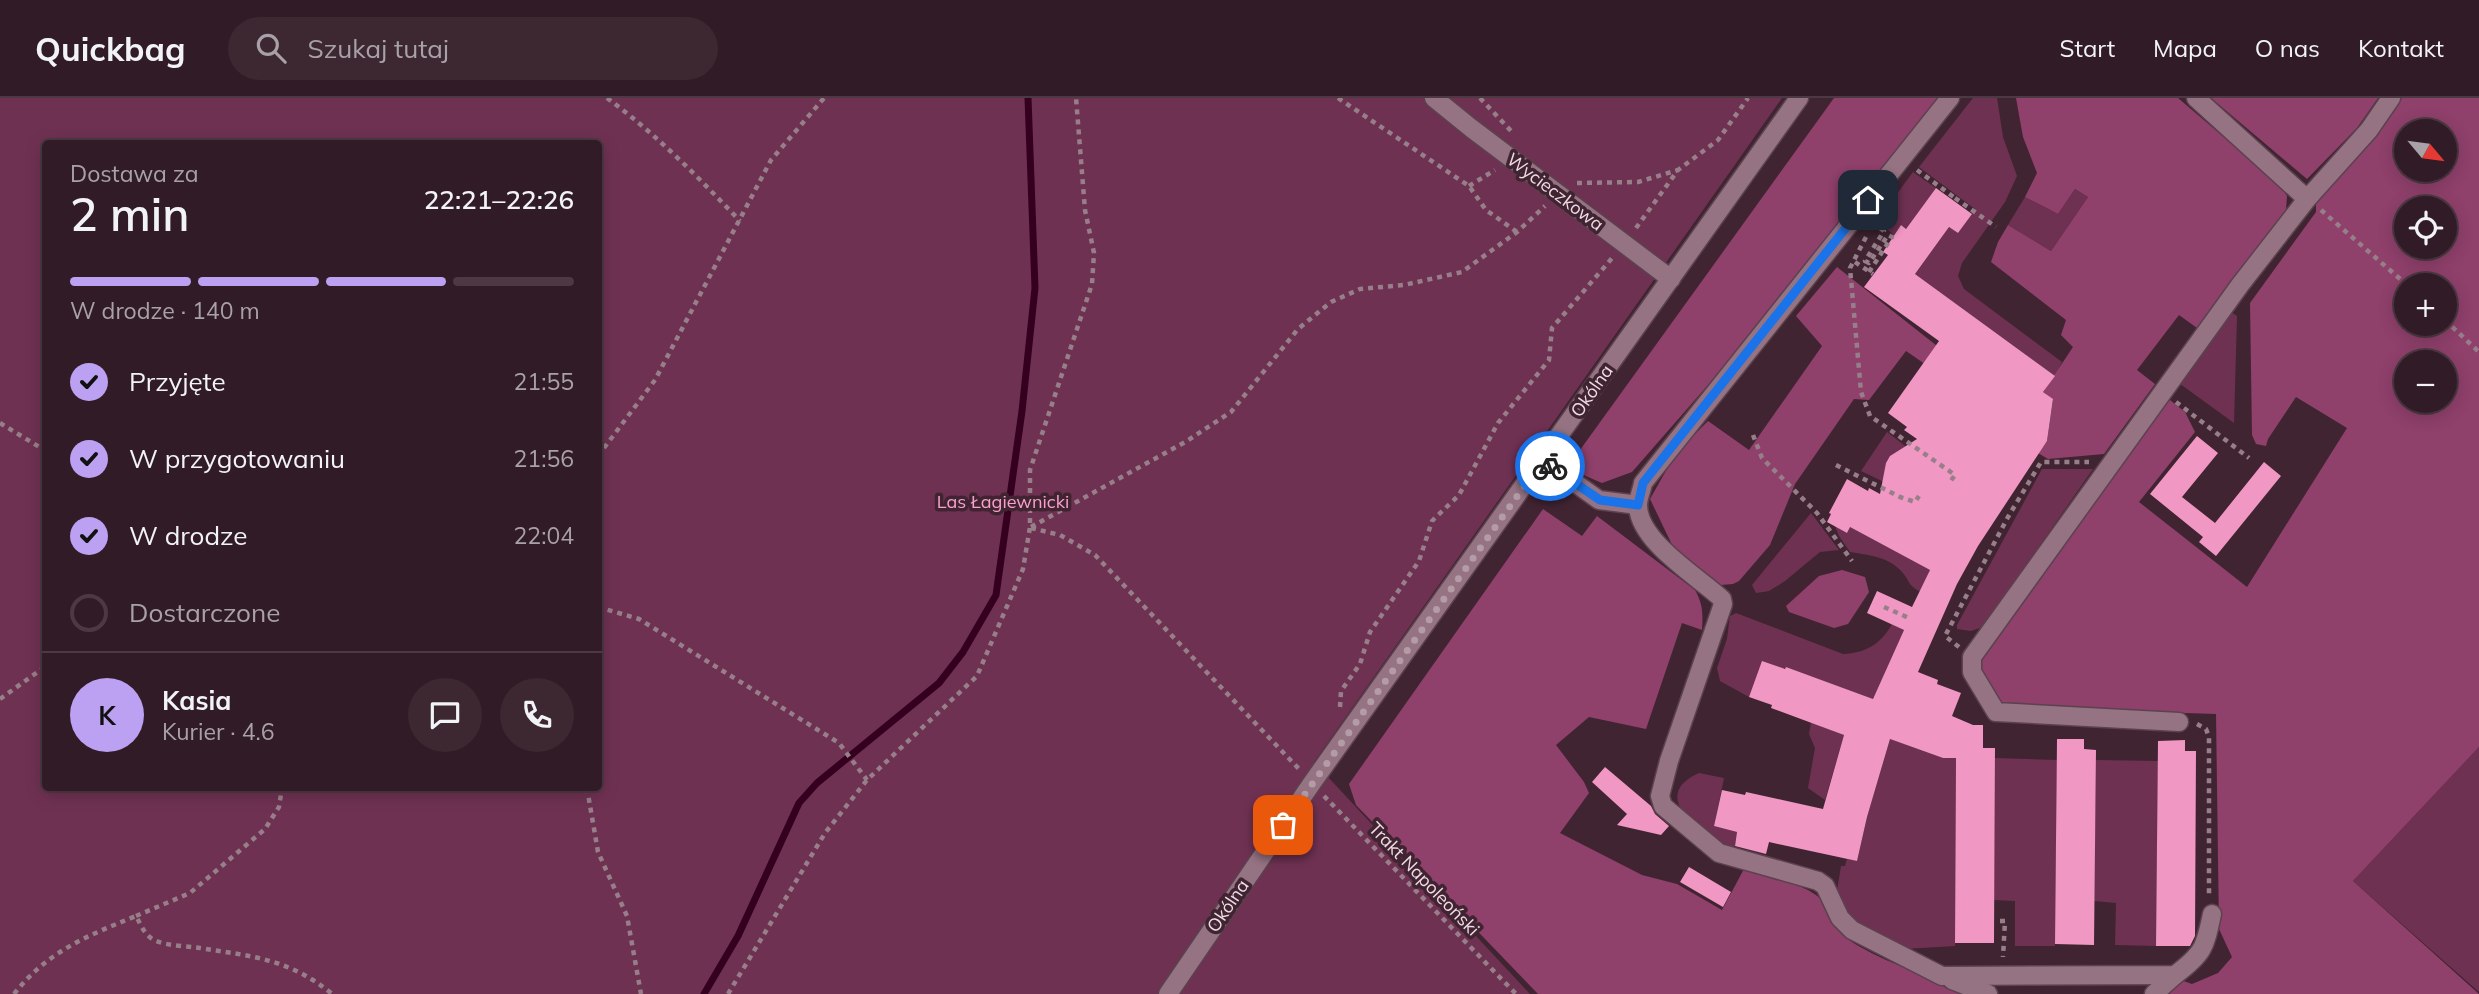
<!DOCTYPE html>
<html lang="pl">
<head>
<meta charset="utf-8">
<style>
	:root { --surface:#311b26; --page:#3d2832; --text:#f1f3f6; --muted:#a8a1a7; --line:#4c3943; --accent:#bca0f2 }
	body { margin:0; font-family:Mulish,sans-serif; background:var(--page); color:var(--text); height:100vh; display:flex; flex-direction:column; font-size:26px; white-space:nowrap }
	* { box-sizing:border-box; margin:0 }
	p { font-size:23px; color:var(--muted) }
	.icon { flex:none; width:38px; height:38px; fill:none; stroke:currentColor; stroke-width:2; stroke-linecap:round; stroke-linejoin:round }
	.map { position:relative; flex:1; overflow:hidden }
	.panel { position:absolute; left:42px; top:42px; width:560px; height:651px; display:flex; flex-direction:column; background:var(--surface); border-radius:7px; box-shadow:0 4px 18px #0003,0 0 0 2px var(--line) }
	.panel>* { flex:none }
	.needle { width:46px; rotate:119deg }
	.controls { position:absolute; left:2394px; top:21px; display:grid; gap:14px }
	.controls a { display:grid; place-items:center; width:63px; height:63px; border-radius:50%; background:var(--surface); box-shadow:0 4px 18px #0003,0 0 0 2px var(--line); font-size:35px }
	.pin { position:absolute; display:grid; place-items:center; width:60px; height:60px; color:#fff; margin:-30px; border-radius:14px; box-shadow:0 4px 10px #0006 }
	.courier { position:absolute; display:grid; place-items:center; width:70px; height:70px; margin:-35px; border:5px solid #1a73e8; border-radius:50%; background:#fff; color:#222; box-shadow:0 2px 9px #0007 }
	.overview em { font-style:normal; font-weight:600 }
	.overview div { display:flex; flex-direction:column-reverse }
	.overview { display:flex; align-items:center; justify-content:space-between; height:119px; padding:0 28px }
	h1 { font-size:46px; font-weight:600; line-height:52px }
	.bar { display:grid; grid-template-columns:repeat(4,1fr); gap:10px 7px; align-content:center; height:84px; padding:0 28px }
	.bar i { height:9px; border-radius:5px; background:var(--line) }
	.bar .active { background:var(--accent) }
	.bar p { grid-column:span 4 }
	.line { display:flex; align-items:center; gap:18px; padding:0 28px; border-top:2px solid var(--line) }
	.line div { flex:1 }
	.round { display:grid; place-items:center; flex:none; width:74px; height:74px; border-radius:37px; background:var(--page) }
	ol { padding:0 28px; list-style:none }
	li { display:flex; align-items:center; gap:21px; height:77px }
	li p { margin-inline-start:auto }
	li .icon { padding:7px; border-radius:50%; background:var(--accent); color:#111; stroke-width:4 }
	li:last-child { color:var(--muted) }
	li i { width:38px; height:38px; border:4px solid var(--line); border-radius:50% }
	header { display:flex; align-items:center; gap:42px; box-sizing:border-box; height:98px; padding:0 35px; background:var(--surface); border-bottom:2px solid var(--line) }
	header strong { font-size:33px }
	nav { display:flex; gap:38px; margin-inline-start:auto; font-size:24px }
	.search { width:490px; height:63px; background:var(--page); display:flex; align-items:center; gap:18px; box-sizing:border-box; padding:0 24px; border-radius:38px; color:var(--muted); font-size:26px }
	.map>svg:first-child { display:block }
	.green { fill:#6f3152; fill-rule:evenodd }
	.forest { fill:#8f406b; fill-rule:evenodd }
	.lines { fill:none; stroke-linecap:round; stroke-linejoin:round }
	.stream { stroke:#350020; stroke-width:7 }
	.building { fill:#f097c3 }
	.minor-casing { stroke:#5b424f; stroke-width:21 }
	.path { stroke:#977f8a; stroke-width:4.5; stroke-dasharray:5 5; stroke-linecap:butt }
	.minor { stroke:#967383; stroke-width:18 }
	.done { stroke:#b39ca6; stroke-width:7; stroke-dasharray:0 12.6 }
	.route { stroke:#1a73e8; stroke-width:9 }
	.labels { text-anchor:middle; stroke-width:7; stroke-linejoin:round; paint-order:stroke }
	.street-label { font-size:18px; fill:#f0dce5; stroke:#412432 }
	.park-label { font-size:18px; fill:#f9a0cc; stroke:#412432 }
</style>
</head>
<body>
<header>
<strong>Quickbag</strong>
<div class="search"><svg class="icon" aria-label="search" viewBox="0 0 24 24"><circle cx="10" cy="10" r="6"/><path d="M15 15l6 6"/></svg>Szukaj tutaj</div>
<nav><a>Start</a><a>Mapa</a><a>O nas</a><a>Kontakt</a></nav>
</header>
<div class="map">
<svg width="2479" height="896" viewBox="0 0 2479 896">
	<rect width="100%" height="100%" fill="#412432"/>
	<g class="green">
		<path d="M0 0H1782L1314 664 1530 896H0ZM46 46H598V690H46Z"/>
		<path d="M1973 0H1997L2003 39 2017 78 2005 104 1962 165 1958 178 1964 191 2062 264 2055 278 1915 176 1949 129 1958 135 1975 111 1919 69Z"/>
		<path d="M1913 74 1936 90 1906 131 1901 127 1894 137 1877 123Z"/>
		<path d="M2075 91 2088 99 2051 153 2008 127 2025 99 2058 116Z"/>
		<path d="M2231 214 2237 218 2234 325 2176 283Z"/>
		<path d="M1887 334 1913 354 1884 384 1861 373Z"/>
		<path d="M2042 371H2093L1983 529 1971 533 1957 531V527Z"/>
		<path d="M1811 415 1839 452 1820 454 1785 483 1769 493 1756 495 1752 487Z"/>
		<path d="M1835 428 1847 435 1850 429 1930 472 1921 494C1907 487 1911 484 1902 474 1889 459 1869 457 1850 454L1839 438Z"/>
		<path d="M1736 515 1843 556C1866 555 1881 546 1892 526L1904 532 1873 601 1786 569 1749 599 1720 583 1717 570 1727 541 1730 518Z"/>
		<path d="M1811 624 1844 637 1825 702 1808 690 1815 650 1809 636Z"/>
		<path d="M1890 641 1943 660H1956L1955 848 1904 851 1854 825 1839 806 1837 793 1841 768H1845L1847 761 1857 763 1867 719Z"/>
		<path d="M2479 649V894L2353 783Z"/>
		<path d="M1995 660 2057 662 2055 848H2015V803L1994 802Z"/>
		<path d="M2096 662 2158 663 2156 848 2115 847 2116 805 2094 803Z"/>
		<path d="M1699 675 1724 680 1714 728 1737 734 1734 753C1706 739 1645 699 1699 675Z"/>
	</g>
	<g class="forest">
		<path d="M1834 0H1941L1715 279 1632 374 1602 385 1567 370Z"/>
		<path d="M2016 0H2178L2279 86 2287 98 2286 112 2197 230 2179 217 2137 272 2155 286 2104 356 2048 361 2038 355 2047 343 2053 302 2043 294 2073 249 2061 237 2066 222 1991 164 1998 144 2008 127 2051 153 2088 99 2075 91 2058 116 2025 99 2037 75 2023 39Z"/>
		<path d="M2211 0H2378L2357 30 2307 81Z"/>
		<path d="M2402 0H2479V649L2353 783 2479 896H2162L2178 881 2192 886 2218 875 2232 859 2219 831 2216 616 2005 609C1987 594 1983 583 1979 560L2165 298 2185 314 2195 334 2139 404 2247 489 2347 330 2296 299 2268 341 2266 348 2256 346 2252 337 2250 205 2316 114V101L2357 58ZM2406 33H2445V72H2406ZM2406 110H2445V149H2406ZM2406 187H2445V226H2406ZM2406 264H2445V303H2406Z"/>
		<path d="M1837 169 1946 255 1935 273 1906 253 1869 302 1854 301 1795 386 1770 447 1739 483 1733 486 1721 487 1675 453 1650 401 1676 355 1708 323 1749 352 1822 248 1796 218Z"/>
		<path d="M1543 411 1582 438 1597 418 1695 492C1703 506 1703 516 1702 532L1682 525 1646 631 1589 619 1556 647 1584 684 1589 695 1560 735 1642 777 1677 786 1722 812 1744 771C1766 778 1798 784 1816 797 1827 805 1836 833 1852 844 1883 864 1936 881 1971 896H1538L1356 707 1349 686Z"/>
		<path d="M1842 472 1865 479 1869 494 1848 526 1834 530 1789 514 1786 508 1819 478Z"/>
	</g>
	<g class="lines">
		<path class="stream" d="M704 896 738 838 799 705 817 685 939 585 963 554 996 497 1022 313 1035 190 1028 0"/>
	</g>
	<g class="building">
		<path d="M1936 90 1972 116 1958 135 1949 129 1915 176 2055 278 2043 294 2053 301 2047 343 1978 448 1957 486 1918 574 1938 582 1937 586 1961 595 1952 618 1973 627H1983V650H1995L1994 845H1955L1956 660H1943L1890 641 1867 719 1857 763 1769 744 1766 756 1735 748 1737 734 1714 728 1722 692 1745 697 1746 694 1823 711 1844 637 1771 610 1772 607 1749 599 1762 563 1785 571 1786 569 1873 601 1904 532 1867 515 1877 493 1912 509 1930 472 1850 429 1847 435 1827 424 1831 416 1829 415 1847 381 1868 393 1869 390 1880 396 1886 365 1890 358 1917 341 1904 332 1907 329 1888 315 1939 243 1864 189 1888 157 1883 154 1901 127 1906 131Z"/>
		<path d="M2197 338 2218 355 2182 399 2215 425 2264 364 2281 378 2216 458 2199 444 2203 439 2150 396Z"/>
		<path d="M2057 641H2084V651L2096 652 2094 847 2055 846Z"/>
		<path d="M2185 642V653H2196L2195 838 2190 848H2156L2158 643Z"/>
		<path d="M1605 669 1651 708 1655 716 1669 728 1661 737 1617 727 1627 716 1592 684Z"/>
		<path d="M1689 769 1731 794 1723 809 1680 784Z"/>
	</g>
	<g class="lines">
		<defs>
			<g id="minor">
				<path d="M1434 0 1471 30 1671 181"/>
				<path d="M1950 0 1643 385C1642 392 1638 400 1638 407 1638 443 1697 478 1722 501L1723 506 1669 663 1660 698 1663 708 1719 755 1818 783 1825 788 1840 820 1852 832 1942 878 2175 877C2203 856 2205 850 2212 816"/>
				<path d="M2196 0 2307 101"/>
				<path d="M1543 362 1599 402 1638 407"/>
				<path d="M2179 624 1996 614 1972 574V559L2240 187 2307 101 2369 32 2391 0"/>
				<path d="M1952 882 1988 896"/>
				<path d="M1168 896 1312 685 1799 0"/>
				<path d="M2154 896 2175 877"/>
			</g>
		</defs>
		<use href="#minor" class="minor-casing"/>
		<g class="path">
			<path d="M607 0C656 36 698 79 740 123"/>
			<path d="M1338 0 1469 88 1486 112 1517 134"/>
			<path d="M1480 0 1513 35"/>
			<path d="M1917 72 1955 100 1953 102"/>
			<path d="M1577 85 1638 84 1678 72"/>
			<path d="M1469 88 1495 72"/>
			<path d="M1955 100 1996 129"/>
			<path d="M2321 112 2407 187"/>
			<path d="M1636 130 1678 72 1718 42 1748 0"/>
			<path d="M1866 139 1850 170 1861 294 1870 318 1955 377 1950 384"/>
			<path d="M1855 164 1873 176"/>
			<path d="M1869 174 1892 139 1888 137 1869 165 1865 163 1884 133 1874 126"/>
			<path d="M2445 222 2479 254"/>
			<path d="M2176 304 2249 360"/>
			<path d="M0 325 46 353"/>
			<path d="M1753 337 1762 360 1817 415 1852 463"/>
			<path d="M598 358 655 282 771 62 824 0"/>
			<path d="M1836 367 1900 399 1915 404 1919 398"/>
			<path d="M1031 429 1187 343 1231 314 1298 231 1331 204 1360 191 1404 187 1462 174 1517 134 1545 108"/>
			<path d="M1031 430 1060 437 1095 457 1299 671"/>
			<path d="M598 509 639 521 839 645 867 682"/>
			<path d="M1884 509 1909 520"/>
			<path d="M1959 549 1945 538 2008 419 2041 364H2089"/>
			<path d="M0 601 46 568"/>
			<path d="M1340 609 1341 593 1360 566 1370 534 1419 463 1432 423 1459 397 1498 325 1549 262 1552 230 1613 159"/>
			<path d="M2197 626 2206 631 2209 639V800"/>
			<path d="M587 690 598 754 627 818 641 896"/>
			<path d="M1324 698 1516 896"/>
			<path d="M136 818 190 795 265 731 279 709 282 690"/>
			<path d="M2000 823H2005L2003 859"/>
			<path d="M14 896C48 853 87 838 136 818 142 829 145 838 156 843 169 848 186 848 200 850 251 858 290 861 332 896"/>
			<path d="M728 896 825 735 867 682 977 578 1023 471 1030 429V372L1092 186 1094 155 1085 112 1076 0"/>
		</g>
		<use href="#minor" class="minor"/>
	</g>
	<g class="lines">
		<path class="done" d="M1283 727 1543 362 1550 368"/>
		<path class="route" d="M1550 368 1600 402 1638 407 1643 385 1868 102"/>
	</g>
	<g class="labels">
		<g class="street-label">
			<text transform="translate(1555 94) rotate(37)" y="6">Wycieczkowa</text>
			<text transform="translate(1592 293) rotate(-55)" y="6">Okólna</text>
			<text transform="translate(1424 781) rotate(46)" y="6">Trakt Napoleoński</text>
			<text transform="translate(1228 808) rotate(-56)" y="6">Okólna</text>
		</g>
		<g class="park-label">
			<text x="1003" y="410">Las Łagiewnicki</text>
		</g>
	</g>
</svg>
<div class="controls">
<a><svg class="needle" viewBox="-14 -14 28 28"><path d="M0-13l5 13h-10z" fill="#e53935"/><path d="M0 13l5-13h-10z" fill="#a8a1a7"/></svg></a>
<a><svg class="icon" aria-label="locate" viewBox="0 0 24 24"><circle cx="12" cy="12" r="6"/><path d="M12 2v4M12 18v4M2 12h4M18 12h4"/></svg></a>
<a>+</a>
<a>−</a>
</div>
<div class="pin" style="left:1283px;top:727px;background:#ea580c"><svg class="icon" aria-label="bag" viewBox="0 0 24 24"><path d="M5 8h14l-1 12H6zM9 8a3 3 0 0 1 6 0"/></svg></div>
<div class="pin" style="left:1868px;top:102px;background:#1f2937"><svg class="icon" aria-label="home" viewBox="0 0 24 24"><path d="M3 11l9-7 9 7M6 9v11h12V9"/></svg></div>
<div class="courier" style="left:1550px;top:368px"><svg class="icon" aria-label="bike" viewBox="0 0 24 24"><circle cx="6" cy="16" r="4"/><circle cx="18" cy="16" r="4"/><path d="M6 16l4-8h5l3 8M10 8l3 8H6M13 5h3"/></svg></div>
<section class="panel">
<div class="overview"><div><h1>2 min</h1><p>Dostawa za</p></div><em>22:21–22:26</em></div>
<div class="bar"><i class="active"></i><i class="active"></i><i class="active"></i><i></i><p>W drodze · 140 m</p></div>
<ol>
<li><svg class="icon" aria-label="check" viewBox="0 0 24 24"><path d="M5 12l5 5 9-10"/></svg>Przyjęte<p>21:55</p></li>
<li><svg class="icon" aria-label="check" viewBox="0 0 24 24"><path d="M5 12l5 5 9-10"/></svg>W przygotowaniu<p>21:56</p></li>
<li><svg class="icon" aria-label="check" viewBox="0 0 24 24"><path d="M5 12l5 5 9-10"/></svg>W drodze<p>22:04</p></li>
<li><i></i>Dostarczone</li>
</ol>
<div class="line" style="height:126px"><b class="round" style="background:var(--accent);color:#111">K</b><div><b>Kasia</b><p>Kurier · 4.6</p></div><a class="round"><svg class="icon" aria-label="chat" viewBox="0 0 24 24"><path d="M4 5h16v11H9l-5 4z"/></svg></a><a class="round"><svg class="icon" aria-label="phone" viewBox="0 0 24 24"><path d="M5 4h4l2 5-3 2q2 4 5 5l2-3 5 2v4C11 20 4 13 5 4z"/></svg></a></div>
</section>
</div>
</body>
</html>
